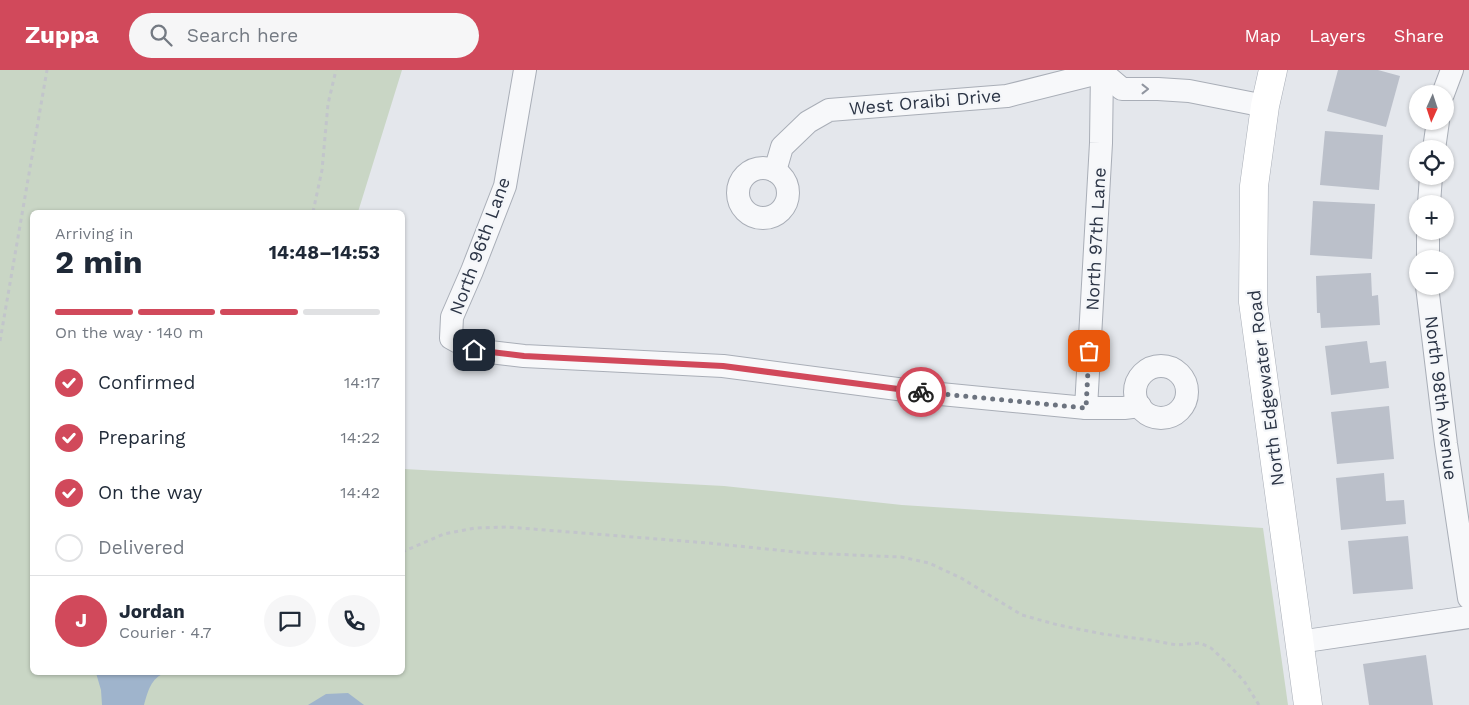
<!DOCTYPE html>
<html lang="en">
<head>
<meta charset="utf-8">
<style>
	:root { --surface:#fff; --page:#f6f6f7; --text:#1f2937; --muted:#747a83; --line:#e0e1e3; --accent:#d1495b }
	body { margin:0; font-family:"Work Sans",sans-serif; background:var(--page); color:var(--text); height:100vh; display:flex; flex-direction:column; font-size:19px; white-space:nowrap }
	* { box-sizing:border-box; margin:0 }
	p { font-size:16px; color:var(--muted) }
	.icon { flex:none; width:28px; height:28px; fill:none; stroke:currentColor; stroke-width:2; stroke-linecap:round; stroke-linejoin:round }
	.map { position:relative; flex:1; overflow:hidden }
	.panel { position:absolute; left:30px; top:140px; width:375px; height:465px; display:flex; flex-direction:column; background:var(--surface); border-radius:8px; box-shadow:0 1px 4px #0004 }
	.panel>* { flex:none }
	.needle { width:32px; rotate:183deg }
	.controls { position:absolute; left:1409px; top:15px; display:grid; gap:10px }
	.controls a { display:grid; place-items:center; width:45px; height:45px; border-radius:50%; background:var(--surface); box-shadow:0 1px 4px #0004; font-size:25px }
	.pin { position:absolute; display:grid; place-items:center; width:42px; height:42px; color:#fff; margin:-21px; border-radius:10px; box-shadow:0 2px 8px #0006 }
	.courier { position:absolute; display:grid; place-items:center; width:50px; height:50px; margin:-25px; border:4px solid #d1495b; border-radius:50%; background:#fff; color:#222; box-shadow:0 1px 6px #0007 }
	.headline em { font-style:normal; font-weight:700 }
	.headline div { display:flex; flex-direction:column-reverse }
	.headline { display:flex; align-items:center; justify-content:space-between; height:85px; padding:0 25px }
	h1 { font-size:32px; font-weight:700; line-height:38px }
	.bar { display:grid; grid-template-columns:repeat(4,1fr); gap:8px 5px; align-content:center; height:60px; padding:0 25px }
	.bar i { height:6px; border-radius:4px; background:var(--line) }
	.bar .selected { background:var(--accent) }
	.bar p { grid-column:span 4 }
	.line { display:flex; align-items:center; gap:12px; padding:0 25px; border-top:1px solid var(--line) }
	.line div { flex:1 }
	.round { display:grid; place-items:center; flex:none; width:52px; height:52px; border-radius:26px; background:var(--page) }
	ol { padding:0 25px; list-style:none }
	li { display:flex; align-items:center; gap:15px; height:55px }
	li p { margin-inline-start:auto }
	li .icon { padding:5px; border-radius:50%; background:var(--accent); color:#fff; stroke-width:4 }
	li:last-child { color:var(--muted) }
	li i { width:28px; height:28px; border:2px solid var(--line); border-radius:50% }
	header { display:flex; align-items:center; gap:30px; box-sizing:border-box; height:70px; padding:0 25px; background:var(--accent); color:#fff }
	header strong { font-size:24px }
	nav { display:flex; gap:28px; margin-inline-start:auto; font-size:18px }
	.search { width:350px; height:45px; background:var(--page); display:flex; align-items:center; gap:12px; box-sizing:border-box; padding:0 18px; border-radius:28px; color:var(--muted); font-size:19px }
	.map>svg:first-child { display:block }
	.green { fill:#c9d6c5 }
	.water { fill:#9fb4cc }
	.building { fill:#bbc0ca }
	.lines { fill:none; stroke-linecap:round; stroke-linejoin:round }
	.street-casing { stroke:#a9aeb7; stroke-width:24 }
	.secondary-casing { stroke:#a9aeb7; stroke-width:29 }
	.path { stroke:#c2c5cb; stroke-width:3; stroke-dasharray:4 4; stroke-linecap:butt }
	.street { stroke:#f7f8fa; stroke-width:22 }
	.secondary { stroke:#fff; stroke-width:28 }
	.oneway { stroke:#9196a0 }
	.done { stroke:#6c737f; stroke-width:5; stroke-dasharray:0 9 }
	.route { stroke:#d1495b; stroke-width:6 }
	.labels { text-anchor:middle; stroke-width:4.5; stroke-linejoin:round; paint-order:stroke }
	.street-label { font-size:18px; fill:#2b3445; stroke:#f4f6f9 }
</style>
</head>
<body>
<header>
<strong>Zuppa</strong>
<div class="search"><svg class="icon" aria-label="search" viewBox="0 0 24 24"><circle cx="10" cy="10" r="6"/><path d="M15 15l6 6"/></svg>Search here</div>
<nav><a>Map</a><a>Layers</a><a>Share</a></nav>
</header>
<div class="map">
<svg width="1469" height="635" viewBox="0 0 1469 635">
	<rect width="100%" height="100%" fill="#e4e7ec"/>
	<path class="green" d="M0 0H402L358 142H32V602H402L403 397 404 399 724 416 902 435 1263 458 1288 635H0Z"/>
	<g class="water">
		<path d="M96 603V602L165 603C151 608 148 621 144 635H102L101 620Z"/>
		<path d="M348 623 364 635H308L326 624Z"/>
	</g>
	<g class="building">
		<path d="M1338 0H1378L1400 6 1386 57 1327 41Z"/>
		<path d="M1325 61 1383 65 1379 120 1320 115Z"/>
		<path d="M1313 131 1375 134 1372 189 1310 185Z"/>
		<path d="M1371 203 1372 226 1378 225 1380 255 1321 258 1320 243H1317L1316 206Z"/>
		<path d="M1367 271 1370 293 1386 291 1389 318 1331 325 1325 276Z"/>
		<path d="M1389 336 1394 389 1337 394 1331 342Z"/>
		<path d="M1384 403 1386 431 1404 430 1406 454 1341 460 1336 408Z"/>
		<path d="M1408 466 1413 519 1353 524 1348 471Z"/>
		<path d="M1426 585 1433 635H1369L1363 594Z"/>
	</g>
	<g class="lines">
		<defs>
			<g id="street">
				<path d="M525 0 505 116 472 201 452 247 451 268 473 280 524 286 723 296 920 322 1086 338H1124L1140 336"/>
				<path d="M1102 2 1122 19H1158L1189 21 1265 36"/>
				<path d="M1443 24 1452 0"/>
				<path d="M1434 79 1438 51"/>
				<circle cx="763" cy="123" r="25"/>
				<path d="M775 101 782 77 808 52 829 40 1007 26 1102 2 1105 0"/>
				<path d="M1429 134 1431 106"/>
				<path d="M1428 189V161"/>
				<path d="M1427 216 1446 374 1469 528"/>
				<circle cx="1161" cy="322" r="26"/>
				<path d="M1086 338 1101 73 1102 0"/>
				<path d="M1299 572 1469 547"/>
			</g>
			<path id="secondary" d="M1273 0 1265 36 1254 116 1253 232 1308 635"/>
		</defs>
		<use href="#street" class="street-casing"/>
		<use href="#secondary" class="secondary-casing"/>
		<g class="path">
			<path d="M313 142 322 100 328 34 336 0"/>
			<path d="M0 271 47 0"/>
			<path d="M402 482 444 464 475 458 507 457 708 473 806 483 901 487 929 493 961 508 1022 545 1058 555 1103 564 1150 570 1177 575 1200 573 1211 578 1226 592 1244 611 1259 635"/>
		</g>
		<use href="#street" class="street"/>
		<use href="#secondary" class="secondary"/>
	</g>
	<defs><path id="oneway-chevron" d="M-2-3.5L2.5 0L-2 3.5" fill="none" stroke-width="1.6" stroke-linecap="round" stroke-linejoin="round" transform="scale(1.25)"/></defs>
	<use class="oneway" href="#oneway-chevron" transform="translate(1145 19)"/>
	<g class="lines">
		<path class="done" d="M921 322 1086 338 1089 281"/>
		<path class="route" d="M474 280 524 286 723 296 921 322"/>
	</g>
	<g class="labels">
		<g class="street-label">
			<text transform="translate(925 32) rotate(-5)" y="6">West Oraibi Drive</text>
			<text transform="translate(1096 169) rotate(-87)" y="6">North 97th Lane</text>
			<text transform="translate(480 176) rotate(-70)" y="6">North 96th Lane</text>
			<text transform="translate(1266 318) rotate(-97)" y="6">North Edgewater Road</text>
			<text transform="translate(1441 328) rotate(83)" y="6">North 98th Avenue</text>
		</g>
	</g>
</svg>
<div class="controls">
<a><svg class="needle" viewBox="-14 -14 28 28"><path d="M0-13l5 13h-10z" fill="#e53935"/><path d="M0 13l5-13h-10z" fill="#747a83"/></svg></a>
<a><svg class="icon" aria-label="locate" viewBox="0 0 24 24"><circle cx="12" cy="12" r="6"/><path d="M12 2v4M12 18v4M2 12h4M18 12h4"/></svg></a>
<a>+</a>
<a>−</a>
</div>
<div class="pin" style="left:1089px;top:281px;background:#ea580c"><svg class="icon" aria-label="bag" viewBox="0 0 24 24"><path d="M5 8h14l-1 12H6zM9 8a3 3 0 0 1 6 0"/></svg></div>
<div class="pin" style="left:474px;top:280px;background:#1f2937"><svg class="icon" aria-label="home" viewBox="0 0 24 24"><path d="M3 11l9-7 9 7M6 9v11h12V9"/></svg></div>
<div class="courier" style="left:921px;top:322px"><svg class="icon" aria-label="bike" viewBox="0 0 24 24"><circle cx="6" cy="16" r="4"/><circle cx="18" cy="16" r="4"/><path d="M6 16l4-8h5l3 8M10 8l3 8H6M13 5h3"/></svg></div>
<section class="panel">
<div class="headline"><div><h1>2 min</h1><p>Arriving in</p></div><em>14:48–14:53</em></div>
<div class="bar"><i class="selected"></i><i class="selected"></i><i class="selected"></i><i></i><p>On the way · 140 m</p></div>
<ol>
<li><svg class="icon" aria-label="check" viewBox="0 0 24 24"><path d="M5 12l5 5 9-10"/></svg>Confirmed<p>14:17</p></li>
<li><svg class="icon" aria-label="check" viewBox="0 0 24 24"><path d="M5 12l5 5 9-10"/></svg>Preparing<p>14:22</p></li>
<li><svg class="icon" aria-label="check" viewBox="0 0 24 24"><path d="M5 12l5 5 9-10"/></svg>On the way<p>14:42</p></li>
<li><i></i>Delivered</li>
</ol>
<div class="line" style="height:90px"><b class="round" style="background:var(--accent);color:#fff">J</b><div><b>Jordan</b><p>Courier · 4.7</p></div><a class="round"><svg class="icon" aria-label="chat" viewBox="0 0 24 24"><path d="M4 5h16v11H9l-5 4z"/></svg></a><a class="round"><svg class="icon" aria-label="phone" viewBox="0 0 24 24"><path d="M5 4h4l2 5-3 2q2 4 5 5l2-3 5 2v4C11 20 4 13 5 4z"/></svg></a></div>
</section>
</div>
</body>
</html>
